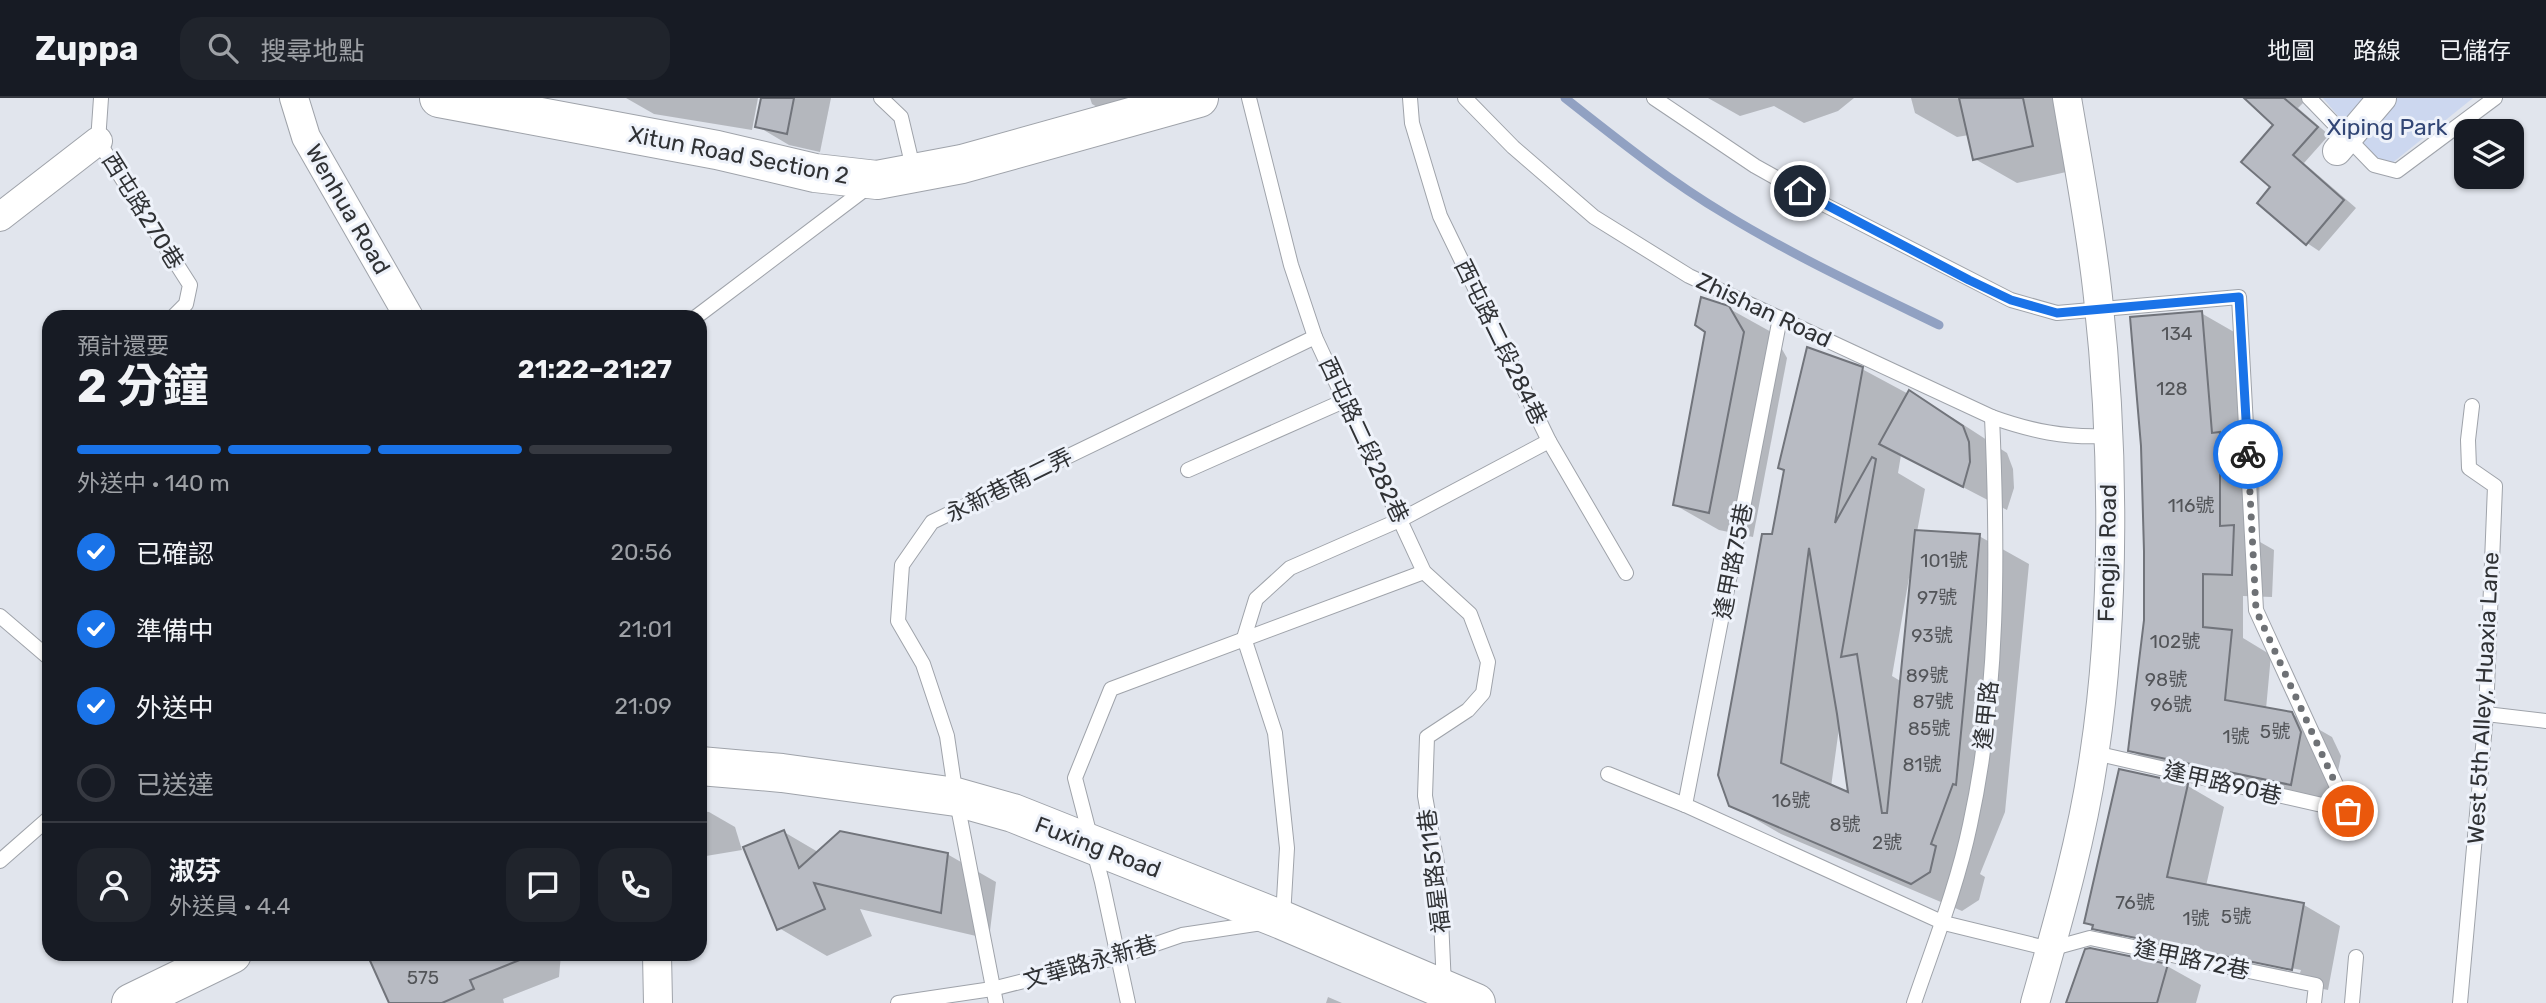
<!DOCTYPE html>
<html lang="zh-TW">
<head>
<meta charset="utf-8">
<style>
	:root { --surface:#171b24; --page:#20242c; --text:#f1f3f6; --muted:#9ea1a6; --line:#363941; --accent:#1a73e8 }
	body { margin:0; font-family:Rubik,"Noto Sans TC",sans-serif; background:var(--page); color:var(--text); height:100vh; display:flex; flex-direction:column; font-size:26px; white-space:nowrap }
	* { box-sizing:border-box; margin:0 }
	p { font-size:23px; color:var(--muted) }
	.icon { flex:none; width:38px; height:38px; fill:none; stroke:currentColor; stroke-width:2; stroke-linecap:round; stroke-linejoin:round }
	.map { position:relative; flex:1; overflow:hidden }
	.drawer { position:absolute; left:42px; top:212px; width:665px; height:651px; display:flex; flex-direction:column; background:var(--surface); border-radius:21px; box-shadow:0 2px 5px #0004 }
	.drawer>* { flex:none }
	.tools { position:absolute; left:2454px; top:21px; display:grid; gap:14px }
	.tools a { display:grid; place-items:center; width:70px; height:70px; border-radius:14px; background:var(--surface); box-shadow:0 2px 5px #0004; font-size:35px }
	.pin { position:absolute; display:grid; place-items:center; width:60px; height:60px; color:#fff; margin:-30px; border:4px solid #fff; border-radius:50%; box-shadow:0 2px 7px #0007 }
	.courier { position:absolute; display:grid; place-items:center; width:70px; height:70px; margin:-35px; border:5px solid #1a73e8; border-radius:50%; background:#fff; color:#222; box-shadow:0 2px 9px #0007 }
	.head em { font-style:normal; font-weight:700 }
	.head div { display:flex; flex-direction:column-reverse }
	.head { display:flex; align-items:center; justify-content:space-between; height:119px; padding:0 35px }
	h1 { font-size:46px; font-weight:700; line-height:52px }
	.bar { display:grid; grid-template-columns:repeat(4,1fr); gap:10px 7px; align-content:center; height:84px; padding:0 35px }
	.bar i { height:9px; border-radius:5px; background:var(--line) }
	.bar .selected { background:var(--accent) }
	.bar p { grid-column:span 4 }
	.line { display:flex; align-items:center; gap:18px; padding:0 35px; border-top:2px solid var(--line) }
	.line div { flex:1 }
	.round { display:grid; place-items:center; flex:none; width:74px; height:74px; border-radius:21px; background:var(--page) }
	ol { padding:0 35px; list-style:none }
	li { display:flex; align-items:center; gap:21px; height:77px }
	li p { margin-inline-start:auto }
	li .icon { padding:7px; border-radius:50%; background:var(--accent); color:#fff; stroke-width:4 }
	li:last-child { color:var(--muted) }
	li i { width:38px; height:38px; border:4px solid var(--line); border-radius:50% }
	header { display:flex; align-items:center; gap:42px; box-sizing:border-box; height:98px; padding:0 35px; background:var(--surface); border-bottom:2px solid var(--line) }
	header strong { font-size:33px }
	nav { display:flex; gap:38px; margin-inline-start:auto; font-size:24px }
	.search { width:490px; height:63px; background:var(--page); display:flex; align-items:center; gap:18px; box-sizing:border-box; padding:0 24px; border-radius:21px; color:var(--muted); font-size:26px }
	.map>svg:first-child { display:block }
	.green { fill:#ccd7ef }
	.shadow { fill:#0003; fill-rule:evenodd }
	.lines { fill:none; stroke-linecap:round; stroke-linejoin:round }
	.stream { stroke:#91a1c2; stroke-width:9 }
	.building { fill:#b8bbc3; stroke:#71747b; stroke-width:2; fill-rule:evenodd }
	.lane-casing { stroke:#9fa3aa; stroke-width:16 }
	.street-casing { stroke:#9fa3aa; stroke-width:30 }
	.secondary-casing { stroke:#9fa3aa; stroke-width:40 }
	.lane { stroke:#fff; stroke-width:14 }
	.street { stroke:#fff; stroke-width:28 }
	.secondary { stroke:#fff; stroke-width:38 }
	.done { stroke:#6e7175; stroke-width:7; stroke-dasharray:0 12.6 }
	.route { stroke:#1a73e8; stroke-width:9 }
	.labels { text-anchor:middle; stroke-width:6; stroke-linejoin:round; paint-order:stroke }
	.number-label { font-size:19px; fill:#525458 }
	.park-label { font-size:23px; fill:#324675; stroke:#eef2fa }
	.street-label { font-size:23px; fill:#303235; stroke:#eef2fa }
</style>
</head>
<body>
<header>
<strong>Zuppa</strong>
<div class="search"><svg class="icon" aria-label="search" viewBox="0 0 24 24"><circle cx="10" cy="10" r="6"/><path d="M15 15l6 6"/></svg>搜尋地點</div>
<nav><a>地圖</a><a>路線</a><a>已儲存</a></nav>
</header>
<div class="map">
<svg width="2546" height="905" viewBox="0 0 2546 905">
	<rect width="100%" height="100%" fill="#e1e5ed"/>
	<path class="green" d="M2323 0H2473L2391 66 2376 63Z"/>
	<g class="shadow">
		<path d="M626 0H758L752 32 654 16Z"/>
		<path d="M763 0H831L820 54 789 47 757 28Z"/>
		<path d="M1090 0H1198L1130 28 1092 6Z"/>
		<path d="M1708 0H1854L1838 13 1804 25 1774 8 1740 18Z"/>
		<path d="M1911 0H2059L2075 72 2017 85 1975 61 1969 37 1957 39 1915 15Z"/>
		<path d="M2246 0H2308L2298 10 2329 37 2304 65 2356 110 2319 153 2307 145 2272 89 2276 27Z"/>
		<path d="M1728 210 1773 235 1787 260 1753 439 1719 432 1675 407Z"/>
		<path d="M2201 215 2241 238 2251 354 2259 359 2260 444 2274 452 2272 499 2243 498V540L2271 557 2266 611 2292 616 2332 639 2341 658 2331 709 2170 675 2130 652Z"/>
		<path d="M1862 271 1953 320 2007 355 2013 371 2014 390 2007 412 1901 357 1898 375 1925 391 1917 434 1979 438 2029 466 2005 714 1980 776 1985 779 1979 802 1962 813 1781 736 1731 707 1774 438ZM1909 480 1912 481 1902 584 1892 578ZM1839 630 1850 697 1831 689Z"/>
		<path d="M2120 673 2188 688 2224 709 2206 788 2304 807 2340 828 2328 892 2130 851 2086 825ZM2122 835 2301 872 2300 875 2122 839Z"/>
		<path d="M700 713 709 714 735 729 742 752 700 759Z"/>
		<path d="M784 734 818 754 947 756 996 784 989 841 860 811 872 838 827 858 779 830Z"/>
		<path d="M369 856H561L559 879 503 901 504 905H390Z"/>
		<path d="M2167 868 2201 887 2196 905H2068Z"/>
		<path d="M1328 899 1342 905H1326Z"/>
	</g>
	<g class="lines">
		<path class="stream" d="M1565 0C1617 41 1668 82 1725 116 1794 158 1867 192 1939 227"/>
	</g>
	<g class="building">
		<path d="M761 0H794L787 36 755 29Z"/>
		<path d="M1959 0H2023L2033 48 1973 62Z"/>
		<path d="M2244 0H2284L2318 29 2293 57 2344 102 2306 147 2257 105 2270 89 2241 64 2273 27Z"/>
		<path d="M1701 199 1729 208 1744 234 1709 415 1673 407 1705 234 1695 227Z"/>
		<path d="M2202 213 2212 335 2220 334V428L2234 427 2232 477 2203 476V529L2232 532 2225 602 2292 614 2301 634 2291 687 2128 653 2144 522V453L2141 348 2130 219Z"/>
		<path d="M1807 249 1863 269 1835 425 1872 359 1876 361 1841 559 1857 556 1882 715H1887L1915 432 1980 436 1956 687 1953 686 1931 746 1936 748 1930 774 1911 786 1729 708 1718 677 1762 436H1772L1784 372 1778 370ZM1809 450 1837 616 1848 694 1781 665Z"/>
		<path d="M1909 292 1963 328 1969 344 1970 364 1963 389 1879 346Z"/>
		<path d="M2119 671 2188 686 2167 779 2304 805 2292 872 2092 831 2093 827 2084 825Z"/>
		<path d="M784 732 799 770 840 733 948 755 941 815 814 785 825 811 777 832 743 749Z"/>
		<path d="M2090 850 2168 866 2157 905H2066L2085 851Z"/>
		<path d="M367 856H532V857L470 882 474 891 442 905H389Z"/>
	</g>
	<g class="lines">
		<defs>
			<g id="lane">
				<path d="M101 0 98 43 190 187 186 206 173 219"/>
				<path d="M881 0 901 19 914 74"/>
				<path d="M1249 0 1291 167 1315 239 1424 474 1470 516 1488 564 1483 595 1468 612 1427 639 1425 698 1439 777 1444 888"/>
				<path d="M1410 0 1412 25 1440 118 1549 343 1626 475"/>
				<path d="M1465 0 1513 49 1594 119 1689 178 1992 319C2031 333 2065 340 2107 338"/>
				<path d="M1654 0 1755 68 1823 106 2011 202 2057 215 2239 199 2256 512 2348 713 2095 655"/>
				<path d="M2309 0 2374 67 2397 73 2495 0"/>
				<path d="M696 219 868 89"/>
				<path d="M1780 220 1685 707 1944 825 2050 851 2090 840 2316 887 2314 905"/>
				<path d="M1188 372 1346 302"/>
				<path d="M0 518 49 560"/>
				<path d="M2486 616 2546 623"/>
				<path d="M1608 676 1685 707"/>
				<path d="M0 763 49 720"/>
				<path d="M1283 819 1287 750 1275 635 1244 540 1256 501 1290 470 1402 421 1549 343"/>
				<path d="M898 905 992 891 1118 859 1182 837 1262 825"/>
				<path d="M996 905 956 699 947 638 923 566 898 523 902 467 932 424 1315 239"/>
				<path d="M1128 905 1102 784 1075 680 1111 591 1424 474"/>
				<path d="M1914 905C1934 846 1957 789 1970 727 1999 594 1998 455 1992 319"/>
				<path d="M2352 905 2356 859"/>
				<path d="M2460 905 2486 616 2495 388 2469 370 2468 342 2472 308"/>
			</g>
			<g id="street">
				<path d="M294 0 306 39 409 219"/>
				<path d="M2337 53 2382 0"/>
				<path d="M0 119 98 43"/>
				<path d="M657 856 658 905"/>
				<path d="M2035 905C2058 824 2082 742 2094 658 2116 514 2114 343 2098 199 2091 132 2078 66 2067 0"/>
			</g>
			<g id="secondary">
				<path d="M439 0 717 52 815 75 877 82 962 66 1199 0"/>
				<path d="M700 668 782 675 956 699 1013 715 1282 822 1476 905"/>
				<path d="M131 905 232 856"/>
			</g>
		</defs>
		<use href="#lane" class="lane-casing"/>
		<use href="#street" class="street-casing"/>
		<use href="#secondary" class="secondary-casing"/>
		<use href="#lane" class="lane"/>
		<use href="#street" class="street"/>
		<use href="#secondary" class="secondary"/>
	</g>
	<g class="lines">
		<path class="done" d="M2248 356 2256 512 2348 713"/>
		<path class="route" d="M1800 93 1969 182 2011 202 2057 215 2239 199 2248 356"/>
	</g>
	<g class="labels">
		<g class="number-label">
			<text x="2177" y="242">134</text>
			<text x="2172" y="297">128</text>
			<text x="2191" y="414">116號</text>
			<text x="1944" y="469">101號</text>
			<text x="1937" y="506">97號</text>
			<text x="1932" y="544">93號</text>
			<text x="2175" y="550">102號</text>
			<text x="1927" y="584">89號</text>
			<text x="2166" y="588">98號</text>
			<text x="1933" y="610">87號</text>
			<text x="2171" y="613">96號</text>
			<text x="1929" y="637">85號</text>
			<text x="2275" y="640">5號</text>
			<text x="2236" y="645">1號</text>
			<text x="1922" y="673">81號</text>
			<text x="1791" y="709">16號</text>
			<text x="1845" y="733">8號</text>
			<text x="1887" y="751">2號</text>
			<text x="2135" y="811">76號</text>
			<text x="2236" y="825">5號</text>
			<text x="2196" y="827">1號</text>
			<text x="423" y="886">575</text>
		</g>
		<g class="park-label">
			<text x="2387" y="37">Xiping Park</text>
		</g>
		<g class="street-label">
			<text transform="translate(739 57) rotate(11)" y="8">Xitun Road Section 2</text>
			<text transform="translate(348 111) rotate(60)" y="8">Wenhua Road</text>
			<text transform="translate(143 113) rotate(58)" y="8">西屯路270巷</text>
			<text transform="translate(1764 212) rotate(25)" y="8">Zhishan Road</text>
			<text transform="translate(1501 244) rotate(64)" y="8">西屯路二段284巷</text>
			<text transform="translate(1364 342) rotate(65)" y="8">西屯路二段282巷</text>
			<text transform="translate(1009 387) rotate(-26)" y="8">永新巷南二弄</text>
			<text transform="translate(2107 455) rotate(-89)" y="8">Fengjia Road</text>
			<text transform="translate(1733 463) rotate(-79)" y="8">逢甲路75巷</text>
			<text transform="translate(2483 600) rotate(-87)" y="8">West 5th Alley, Huaxia Lane</text>
			<text transform="translate(1986 617) rotate(-84)" y="8">逢甲路</text>
			<text transform="translate(2223 685) rotate(13)" y="8">逢甲路90巷</text>
			<text transform="translate(1098 749) rotate(21)" y="8">Fuxing Road</text>
			<text transform="translate(1434 773) rotate(-97)" y="8">福星路511巷</text>
			<text transform="translate(2192 861) rotate(12)" y="8">逢甲路72巷</text>
			<text transform="translate(1090 864) rotate(-16)" y="8">文華路永新巷</text>
		</g>
	</g>
</svg>
<div class="tools">
<a><svg class="icon" aria-label="layers" viewBox="0 0 24 24"><path d="M12 4l9 5-9 5-9-5zM3 14l9 5 9-5"/></svg></a>
</div>
<div class="pin" style="left:2348px;top:713px;background:#ea580c"><svg class="icon" aria-label="bag" viewBox="0 0 24 24"><path d="M5 8h14l-1 12H6zM9 8a3 3 0 0 1 6 0"/></svg></div>
<div class="pin" style="left:1800px;top:93px;background:#1f2937"><svg class="icon" aria-label="home" viewBox="0 0 24 24"><path d="M3 11l9-7 9 7M6 9v11h12V9"/></svg></div>
<div class="courier" style="left:2248px;top:356px"><svg class="icon" aria-label="bike" viewBox="0 0 24 24"><circle cx="6" cy="16" r="4"/><circle cx="18" cy="16" r="4"/><path d="M6 16l4-8h5l3 8M10 8l3 8H6M13 5h3"/></svg></div>
<section class="drawer">
<div class="head"><div><h1>2 分鐘</h1><p>預計還要</p></div><em>21:22–21:27</em></div>
<div class="bar"><i class="selected"></i><i class="selected"></i><i class="selected"></i><i></i><p>外送中 · 140 m</p></div>
<ol>
<li><svg class="icon" aria-label="check" viewBox="0 0 24 24"><path d="M5 12l5 5 9-10"/></svg>已確認<p>20:56</p></li>
<li><svg class="icon" aria-label="check" viewBox="0 0 24 24"><path d="M5 12l5 5 9-10"/></svg>準備中<p>21:01</p></li>
<li><svg class="icon" aria-label="check" viewBox="0 0 24 24"><path d="M5 12l5 5 9-10"/></svg>外送中<p>21:09</p></li>
<li><i></i>已送達</li>
</ol>
<div class="line" style="height:126px"><a class="round"><svg class="icon" aria-label="person" viewBox="0 0 24 24"><circle cx="12" cy="8" r="4"/><path d="M4 21q1-7 8-7t8 7"/></svg></a><div><b>淑芬</b><p>外送員 · 4.4</p></div><a class="round"><svg class="icon" aria-label="chat" viewBox="0 0 24 24"><path d="M4 5h16v11H9l-5 4z"/></svg></a><a class="round"><svg class="icon" aria-label="phone" viewBox="0 0 24 24"><path d="M5 4h4l2 5-3 2q2 4 5 5l2-3 5 2v4C11 20 4 13 5 4z"/></svg></a></div>
</section>
</div>
</body>
</html>
